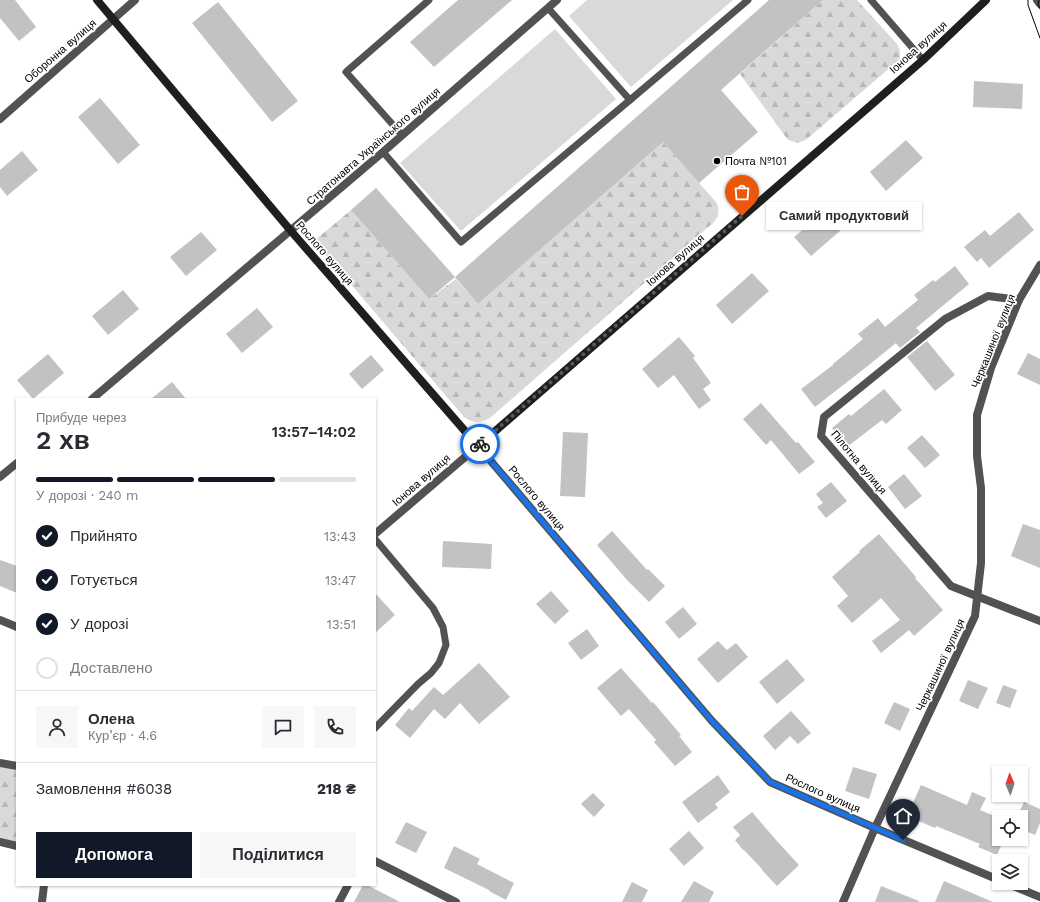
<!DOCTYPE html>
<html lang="uk">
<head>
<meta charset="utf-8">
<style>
	:root { --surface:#fff; --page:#f7f7f7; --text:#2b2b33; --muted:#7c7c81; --line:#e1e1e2; --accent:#111827 }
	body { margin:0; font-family:"Work Sans",sans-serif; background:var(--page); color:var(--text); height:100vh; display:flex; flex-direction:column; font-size:15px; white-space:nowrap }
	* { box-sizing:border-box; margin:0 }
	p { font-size:13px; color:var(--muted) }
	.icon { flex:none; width:22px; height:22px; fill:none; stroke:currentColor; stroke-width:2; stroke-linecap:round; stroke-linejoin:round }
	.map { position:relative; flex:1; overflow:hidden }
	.drawer { position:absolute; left:16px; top:398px; width:360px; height:488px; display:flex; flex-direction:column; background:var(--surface); border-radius:0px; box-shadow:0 1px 3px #0004 }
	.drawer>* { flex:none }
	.needle { width:26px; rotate:358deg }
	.fabs { position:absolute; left:992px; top:766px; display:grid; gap:8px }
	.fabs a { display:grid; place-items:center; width:36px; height:36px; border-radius:0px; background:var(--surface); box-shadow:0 1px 3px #0004; font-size:20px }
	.pin { position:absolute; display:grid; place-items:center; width:34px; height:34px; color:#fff; margin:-41px -17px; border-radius:50% 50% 50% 0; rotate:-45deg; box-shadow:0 0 4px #0007 }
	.pin .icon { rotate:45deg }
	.courier { position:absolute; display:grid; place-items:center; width:40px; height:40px; margin:-20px; border:3px solid #1a73e8; border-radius:50%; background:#fff; color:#222; box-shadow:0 1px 5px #0007 }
	.bubble { position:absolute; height:28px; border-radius:0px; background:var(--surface); box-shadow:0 1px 3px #0004; font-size:13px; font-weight:600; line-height:28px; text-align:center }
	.summary em { font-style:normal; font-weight:600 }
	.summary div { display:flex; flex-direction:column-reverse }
	.summary { display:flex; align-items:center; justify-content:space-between; height:68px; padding:0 20px }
	h1 { font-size:26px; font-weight:600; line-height:30px }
	.bar { display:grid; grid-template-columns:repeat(4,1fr); gap:6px 4px; align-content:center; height:48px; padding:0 20px }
	.bar i { height:5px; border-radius:3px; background:var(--line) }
	.bar .selected { background:var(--accent) }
	.bar p { grid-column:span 4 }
	.line { display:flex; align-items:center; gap:10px; padding:0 20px; border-top:1px solid var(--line) }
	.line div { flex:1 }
	.round { display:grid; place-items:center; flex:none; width:42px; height:42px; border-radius:0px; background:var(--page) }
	ol { padding:0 20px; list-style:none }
	li { display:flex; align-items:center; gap:12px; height:44px }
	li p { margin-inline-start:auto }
	li .icon { padding:4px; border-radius:50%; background:var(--accent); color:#fff; stroke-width:4 }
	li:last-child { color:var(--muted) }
	li i { width:22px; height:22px; border:2px solid var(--line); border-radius:50% }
	.primary-button { display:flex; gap:8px; margin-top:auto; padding:8px 20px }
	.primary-button a { flex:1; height:46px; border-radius:0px; background:var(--accent); color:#fff; font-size:16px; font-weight:600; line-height:46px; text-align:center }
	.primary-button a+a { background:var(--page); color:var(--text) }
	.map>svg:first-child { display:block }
	.grass { fill:#d9d9d9 }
	.forest { fill:url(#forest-firs) }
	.building { fill:#c2c2c2 }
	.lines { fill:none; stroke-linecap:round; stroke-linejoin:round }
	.lane { stroke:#525252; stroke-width:7 }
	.street { stroke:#525252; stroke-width:8 }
	.secondary { stroke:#1f1f1f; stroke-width:8 }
	.tram { stroke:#000; stroke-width:1 }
	.done { stroke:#595959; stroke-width:4; stroke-dasharray:0 7.2 }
	.route { stroke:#1a73e8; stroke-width:5 }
	.poi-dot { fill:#000; stroke:#fff; stroke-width:1.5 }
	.labels { text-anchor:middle; stroke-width:3.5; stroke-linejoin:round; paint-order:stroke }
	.street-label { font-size:11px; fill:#000; stroke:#fff }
	.poi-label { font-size:11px; fill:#000; stroke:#fff; text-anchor:start }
</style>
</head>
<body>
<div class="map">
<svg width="1040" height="902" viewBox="0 0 1040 902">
	<defs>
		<pattern id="forest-firs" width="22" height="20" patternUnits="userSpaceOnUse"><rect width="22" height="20" fill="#d9d9d9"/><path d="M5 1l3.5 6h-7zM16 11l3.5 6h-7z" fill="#b8b8b8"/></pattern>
	</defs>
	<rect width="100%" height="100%" fill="#fff"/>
	<g class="grass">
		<path d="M587 0H733L631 87 569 16Z"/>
		<path d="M555 29 616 99 461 231 400 163Z"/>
	</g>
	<g class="forest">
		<path d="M823 0H857L897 44C900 49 901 54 899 60L807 139 798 143 788 140 740 74Z"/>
		<path d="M663 142 716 202C720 210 719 215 714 222L490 418C480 423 474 424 464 417L314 241 351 210 429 299 456 279 478 304Z"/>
		<path d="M0 763 17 766V846L0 842Z"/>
	</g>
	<g class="building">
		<path d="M0 0H15L36 27 19 41 0 18Z"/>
		<path d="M458 0H512L434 67 410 42Z"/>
		<path d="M769 0H823L721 90 758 132 699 183 663 142 478 304 455 277 429 299 351 210 376 188 455 277Z"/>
		<path d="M218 2 298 101 272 122 192 23Z"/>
		<path d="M974 81 1023 84 1022 109 973 107Z"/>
		<path d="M100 98 140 145 118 164 78 117Z"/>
		<path d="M906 140 923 158 886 191 870 172Z"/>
		<path d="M22 151 38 170 7 196 0 187V170Z"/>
		<path d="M832 205 848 224 811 256 794 237Z"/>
		<path d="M1019 212 1034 230 989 268 981 258 977 262 964 247 985 230 990 236Z"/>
		<path d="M201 232 217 250 186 276 170 257Z"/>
		<path d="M955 266 969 284 916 328 920 332 900 348 896 343 869 365 815 407 801 389 833 365V364L863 339 858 334 878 318 885 327 918 300 914 295 933 280 935 282Z"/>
		<path d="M752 273 769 291 732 324 716 305Z"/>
		<path d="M123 290 139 309 108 335 92 316Z"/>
		<path d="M257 308 273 327 242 353 226 334Z"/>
		<path d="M679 337 695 356 693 358 711 383 703 389 711 400 699 409 674 375 658 388 642 369Z"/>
		<path d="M927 341 955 375 935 391 907 357Z"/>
		<path d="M1028 353 1040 359V385L1017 374Z"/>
		<path d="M48 354 64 373 33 399 17 380Z"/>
		<path d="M371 355 384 370 362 389 349 374Z"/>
		<path d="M172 382 186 399H151Z"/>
		<path d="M884 389 902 410 886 424 882 420 847 447 832 428 849 414 851 416Z"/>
		<path d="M761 403 796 443 798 442 815 462 799 474 771 440 766 445 743 419Z"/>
		<path d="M563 432 588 433 585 497 560 496Z"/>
		<path d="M922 435 940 455 925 468 907 448Z"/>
		<path d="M904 474 922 496 905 509 888 487Z"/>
		<path d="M831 482 847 501 826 518 817 507 823 503 816 494Z"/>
		<path d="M1023 524 1040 530V568L1011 556Z"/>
		<path d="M612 531 647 570 648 569 665 586 649 602 627 580 597 545Z"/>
		<path d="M879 534 916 577 915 578 943 610 914 636 909 630 881 653 872 641 900 620 881 598 852 623 837 606 848 596 832 577 860 552 859 551Z"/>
		<path d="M443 541 492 544 491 569 442 567Z"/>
		<path d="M0 560 17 566V593L0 586Z"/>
		<path d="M551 591 569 611 555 624 536 604Z"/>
		<path d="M375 593 395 615 375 633Z"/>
		<path d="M683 607 697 624 679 639 665 622Z"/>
		<path d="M587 629 599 646 581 660 568 643Z"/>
		<path d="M718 641 727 650 736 643 748 657 718 683 697 659Z"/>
		<path d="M787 659 805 680 777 704 759 682Z"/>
		<path d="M479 663 510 697 479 724 460 703 445 719 434 709 410 738 395 725 409 708 412 711 434 687 443 695Z"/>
		<path d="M621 668 652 703 653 702 681 735 679 736 692 752 675 766 654 742 656 740 629 709 621 716 597 688Z"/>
		<path d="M968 680 988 688 978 709 959 701Z"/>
		<path d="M1003 685 1017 690 1010 708 996 703Z"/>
		<path d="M894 702 910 709 900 731 884 723Z"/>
		<path d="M791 711 811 733 798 744 790 736 775 750 763 736Z"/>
		<path d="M853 767 877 774 869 799 845 791Z"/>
		<path d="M718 775 730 792 715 804 718 808 698 823 682 802Z"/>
		<path d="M921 785 967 805 972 792 986 798 980 810 999 818V839H1004L997 855 978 847 980 844 936 826 935 828 907 816Z"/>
		<path d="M593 793 605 805 594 817 581 804Z"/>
		<path d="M1024 802 1040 809V823L1035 835 1021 829V817H1017Z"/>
		<path d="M752 812 776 840 799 865 777 886 762 870V869L744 850H743L735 840 740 835 733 827Z"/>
		<path d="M406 822 427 832 416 853 395 843Z"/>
		<path d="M689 831 704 848 684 866 669 849Z"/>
		<path d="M454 846 480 859 477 864 514 883 506 900 489 891V890L444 868Z"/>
		<path d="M694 881 714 892 709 902H681Z"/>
		<path d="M944 881 993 902H935Z"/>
		<path d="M632 882 648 890 642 902H622Z"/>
		<path d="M363 885H367L400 902H354Z"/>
		<path d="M881 886 919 901V902H875Z"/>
	</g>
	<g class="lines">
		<g class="lane">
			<path d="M871 0 923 60"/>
			<path d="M630 100 748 0"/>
			<path d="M402 135 346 72 429 0"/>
			<path d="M383 152 461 242 630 100 548 8"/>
			<path d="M375 539 433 608 443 627 446 645 439 663 431 673 418 684 375 728"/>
		</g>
		<g class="street">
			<path d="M1037 0 1040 4"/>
			<path d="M0 119 135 0"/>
			<path d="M1019 300 988 296 945 319 824 417 821 436 951 586 1040 621"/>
			<path d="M92 399 383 152 557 0"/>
			<path d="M0 477 17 463"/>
			<path d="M375 534 478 446 712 721 770 782 875 828 999 880"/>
			<path d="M0 620 17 627"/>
			<path d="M0 763 17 766"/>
			<path d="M0 842 17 846"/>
			<path d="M375 861 456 902"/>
			<path d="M1006 883 1040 897"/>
			<path d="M42 902 44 885"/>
			<path d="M339 902 348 885"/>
			<path d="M843 902 875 828 975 616 981 563V488L977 456V415L991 368 1019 300 1040 265"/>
		</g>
		<path class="secondary" d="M97 0 291 231 478 446 923 60 986 0"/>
		<g class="tram">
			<path d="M1028 0V5L1040 38"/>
			<path d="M1039 0 1038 4 1040 9"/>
		</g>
	</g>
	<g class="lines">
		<path class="done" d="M480 444 742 216"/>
		<path class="route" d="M480 444 478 446 712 721 770 782 903 840"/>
	</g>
	<circle class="poi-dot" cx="717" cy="161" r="4"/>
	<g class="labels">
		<g class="street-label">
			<text transform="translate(918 47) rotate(-42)" y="4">Іонова вулиця</text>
			<text transform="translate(60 51) rotate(-41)" y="4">Оборонна вулиця</text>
			<text transform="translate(373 146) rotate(-41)" y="4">Стратонавта Українського вулиця</text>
			<text transform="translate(325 253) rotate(49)" y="4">Рослого вулиця</text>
			<text transform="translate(675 260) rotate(-41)" y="4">Іонова вулиця</text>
			<text transform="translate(993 341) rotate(-68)" y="4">Черкашиної вулиця</text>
			<text transform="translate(859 462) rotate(50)" y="4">Пілотна вулиця</text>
			<text transform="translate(421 480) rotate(-41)" y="4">Іонова вулиця</text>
			<text transform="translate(537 498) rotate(50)" y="4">Рослого вулиця</text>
			<text transform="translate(940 665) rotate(-65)" y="4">Черкашиної вулиця</text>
			<text transform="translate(823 793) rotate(24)" y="4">Рослого вулиця</text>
		</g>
		<g class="poi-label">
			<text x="725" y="165">Почта №101</text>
		</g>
	</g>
</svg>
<div class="fabs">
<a><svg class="needle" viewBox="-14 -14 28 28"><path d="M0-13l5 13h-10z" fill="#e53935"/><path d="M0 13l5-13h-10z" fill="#7c7c81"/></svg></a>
<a><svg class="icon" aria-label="locate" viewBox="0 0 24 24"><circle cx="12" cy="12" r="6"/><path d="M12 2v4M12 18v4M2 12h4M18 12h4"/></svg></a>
<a><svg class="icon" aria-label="layers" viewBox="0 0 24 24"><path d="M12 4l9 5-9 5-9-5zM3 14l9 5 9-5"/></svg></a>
</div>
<div class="pin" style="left:742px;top:216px;background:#ea580c"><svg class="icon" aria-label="bag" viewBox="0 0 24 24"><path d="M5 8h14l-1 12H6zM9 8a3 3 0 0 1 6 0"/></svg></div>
<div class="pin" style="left:903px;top:840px;background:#1f2937"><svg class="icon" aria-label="home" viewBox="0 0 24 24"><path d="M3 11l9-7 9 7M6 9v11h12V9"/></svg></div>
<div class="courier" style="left:480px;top:444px"><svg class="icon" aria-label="bike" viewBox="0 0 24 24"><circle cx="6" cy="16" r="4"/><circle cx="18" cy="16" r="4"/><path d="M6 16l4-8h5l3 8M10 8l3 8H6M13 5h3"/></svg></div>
<div class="bubble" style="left:766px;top:202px;width:156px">Самий продуктовий</div>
<section class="drawer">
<div class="summary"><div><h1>2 хв</h1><p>Прибуде через</p></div><em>13:57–14:02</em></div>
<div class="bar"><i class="selected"></i><i class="selected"></i><i class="selected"></i><i></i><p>У дорозі · 240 m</p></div>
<ol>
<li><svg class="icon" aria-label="check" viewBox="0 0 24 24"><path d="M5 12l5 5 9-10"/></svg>Прийнято<p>13:43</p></li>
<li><svg class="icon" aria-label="check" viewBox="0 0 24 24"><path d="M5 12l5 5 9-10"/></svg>Готується<p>13:47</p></li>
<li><svg class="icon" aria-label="check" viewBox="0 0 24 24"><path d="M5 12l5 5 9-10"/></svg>У дорозі<p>13:51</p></li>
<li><i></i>Доставлено</li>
</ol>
<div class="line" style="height:72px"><a class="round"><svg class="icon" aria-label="person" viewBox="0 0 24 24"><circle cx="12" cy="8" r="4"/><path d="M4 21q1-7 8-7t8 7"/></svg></a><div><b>Олена</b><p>Кур’єр · 4.6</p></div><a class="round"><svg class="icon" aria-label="chat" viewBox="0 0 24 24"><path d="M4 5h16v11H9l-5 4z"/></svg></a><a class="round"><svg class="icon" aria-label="phone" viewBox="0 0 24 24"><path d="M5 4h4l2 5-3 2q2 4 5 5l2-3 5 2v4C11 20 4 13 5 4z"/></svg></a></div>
<div class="line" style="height:52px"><div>Замовлення #6038</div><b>218 ₴</b></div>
<div class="primary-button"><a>Допомога</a><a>Поділитися</a></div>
</section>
</div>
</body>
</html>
